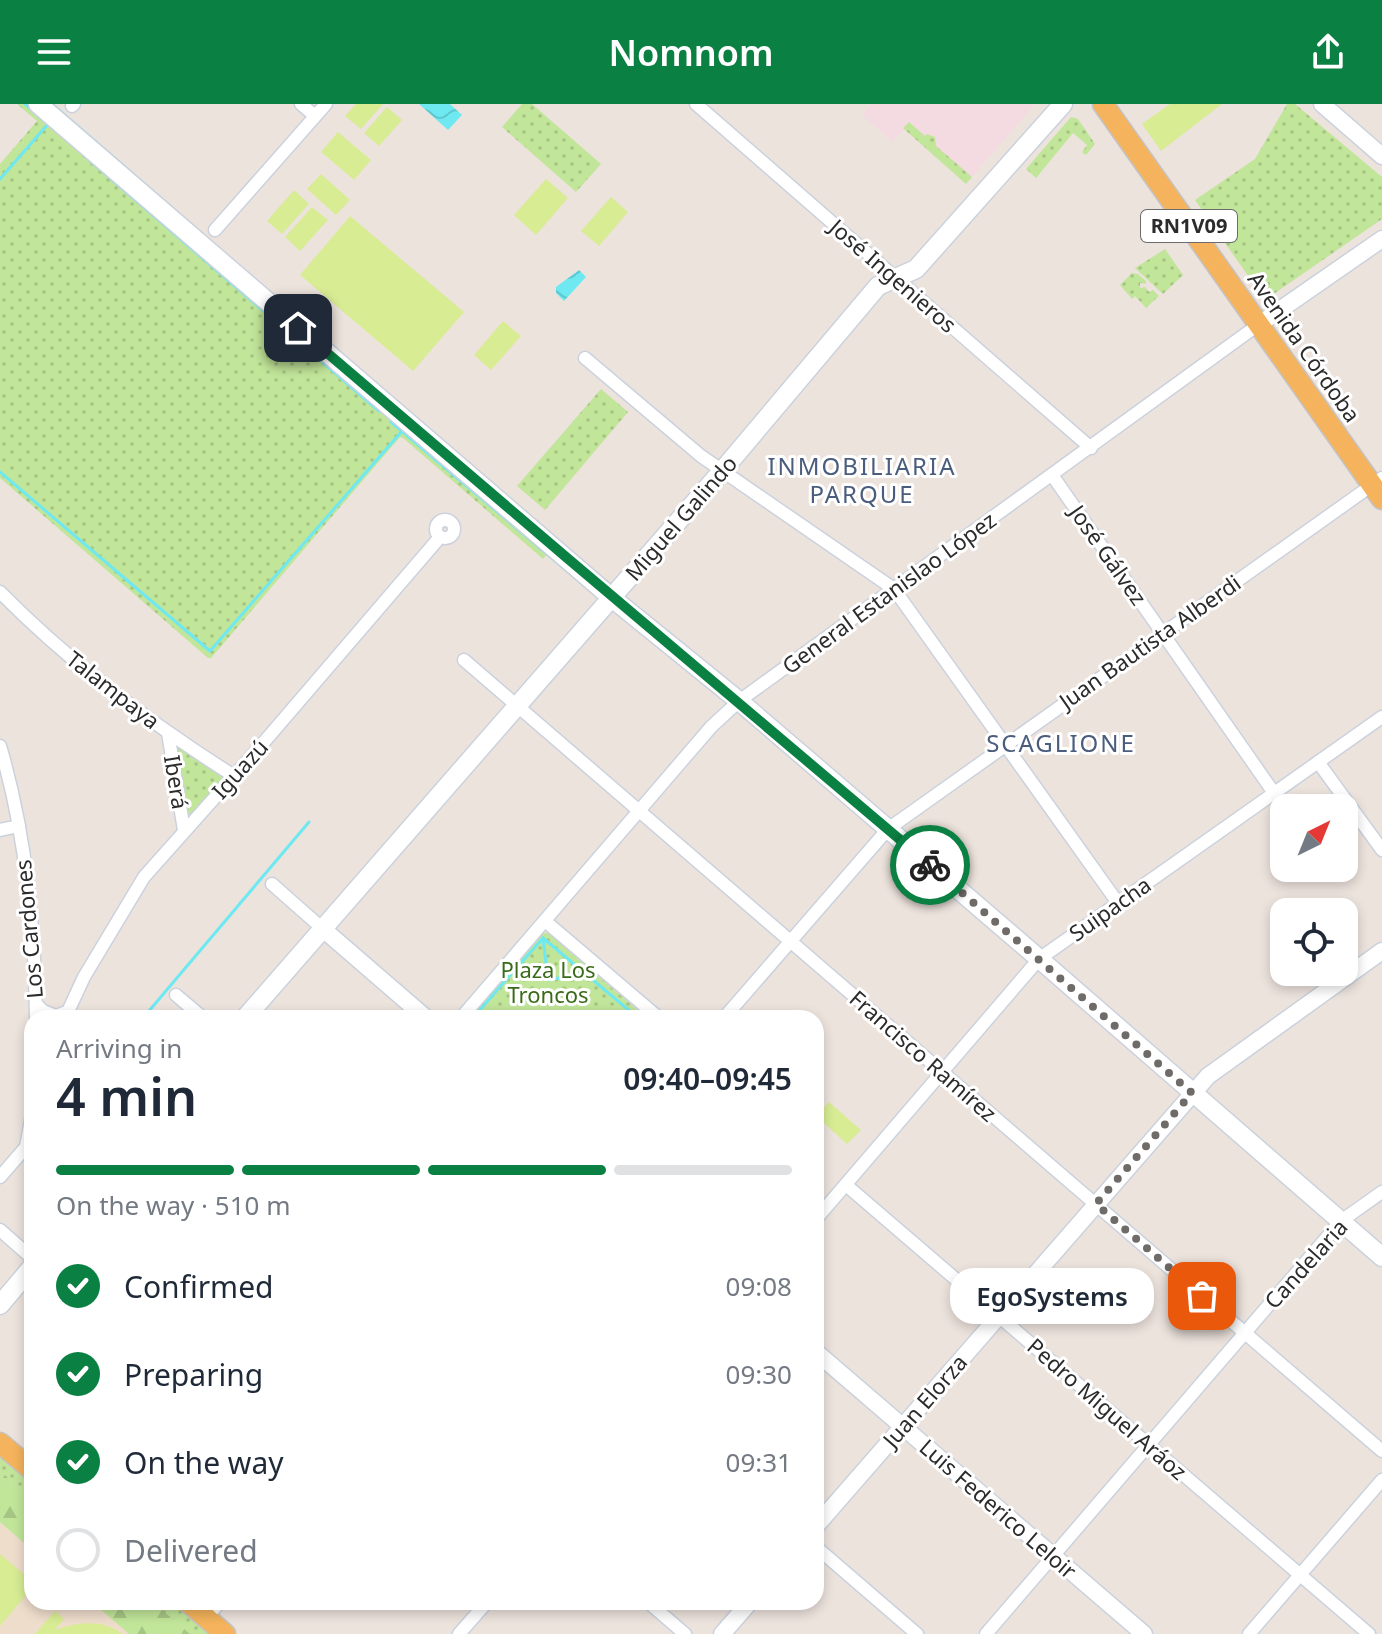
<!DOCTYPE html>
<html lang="en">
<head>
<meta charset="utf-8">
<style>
	:root { --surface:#fff; --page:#f2f2f3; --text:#1f2937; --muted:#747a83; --line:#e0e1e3; --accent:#0b8043 }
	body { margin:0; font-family:"Noto Sans",sans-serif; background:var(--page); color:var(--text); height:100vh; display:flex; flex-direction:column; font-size:30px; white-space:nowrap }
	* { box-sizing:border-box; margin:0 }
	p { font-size:26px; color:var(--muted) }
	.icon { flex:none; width:44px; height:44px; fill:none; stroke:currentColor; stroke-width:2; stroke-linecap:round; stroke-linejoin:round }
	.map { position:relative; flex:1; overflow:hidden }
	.sheet { position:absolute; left:24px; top:906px; width:800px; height:600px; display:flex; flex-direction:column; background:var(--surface); border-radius:24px; box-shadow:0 4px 12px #0003 }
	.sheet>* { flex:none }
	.needle { width:52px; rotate:43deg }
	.tools { position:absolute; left:1270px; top:690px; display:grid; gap:16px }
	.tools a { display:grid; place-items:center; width:88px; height:88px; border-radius:16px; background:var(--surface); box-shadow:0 4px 12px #0003; font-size:40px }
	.pin { position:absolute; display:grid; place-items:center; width:68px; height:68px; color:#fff; margin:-34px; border-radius:16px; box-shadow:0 4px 12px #0006 }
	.courier { position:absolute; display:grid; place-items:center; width:80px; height:80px; margin:-40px; border:6px solid #0b8043; border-radius:50%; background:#fff; color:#222; box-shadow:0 2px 10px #0007 }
	.bubble { position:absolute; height:56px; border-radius:24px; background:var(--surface); box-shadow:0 4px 12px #0003; font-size:26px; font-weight:600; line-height:56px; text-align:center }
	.overview em { font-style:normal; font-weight:600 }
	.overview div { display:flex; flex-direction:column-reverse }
	.overview { display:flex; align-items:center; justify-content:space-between; height:136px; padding:0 32px }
	h1 { font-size:52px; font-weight:600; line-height:60px }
	.bar { display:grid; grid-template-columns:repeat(4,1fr); gap:12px 8px; align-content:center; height:96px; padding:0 32px }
	.bar i { height:10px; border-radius:6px; background:var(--line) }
	.bar .active { background:var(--accent) }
	.bar p { grid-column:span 4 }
	ol { padding:0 32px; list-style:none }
	li { display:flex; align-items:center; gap:24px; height:88px }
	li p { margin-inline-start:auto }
	li .icon { padding:8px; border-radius:50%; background:var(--accent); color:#fff; stroke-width:4 }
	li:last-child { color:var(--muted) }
	li i { width:44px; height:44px; border:4px solid var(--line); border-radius:50% }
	header { display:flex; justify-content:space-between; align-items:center; height:104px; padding:0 32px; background:var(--accent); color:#fff; font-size:36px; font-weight:600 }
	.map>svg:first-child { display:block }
	.education { fill:#efddcc }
	.medical { fill:#f4dbe1 }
	.grass { fill:url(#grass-dots) }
	.forest { fill:url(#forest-firs) }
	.wetland { fill:url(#wetland-marsh) }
	.pitch { fill:#d8ec94 }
	.water { fill:url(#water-waves) }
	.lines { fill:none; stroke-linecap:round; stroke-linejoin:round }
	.stream { stroke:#6ee8f1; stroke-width:3 }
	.minor-casing { stroke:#cbd2dd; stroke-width:15 }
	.tertiary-casing { stroke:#cbd2dd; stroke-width:19 }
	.secondary-casing { stroke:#cbd2dd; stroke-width:21 }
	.primary-casing { stroke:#c4c4c4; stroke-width:23 }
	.minor { stroke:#fff; stroke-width:12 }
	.tertiary { stroke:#fff; stroke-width:16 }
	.secondary { stroke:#fff; stroke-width:18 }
	.primary { stroke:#f4b35c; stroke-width:20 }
	.done { stroke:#6f6b69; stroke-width:8; stroke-dasharray:0 14.4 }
	.route { stroke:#0b8043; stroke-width:10 }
	.labels { text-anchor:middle; stroke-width:6; stroke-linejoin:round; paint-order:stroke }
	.shield { fill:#fff; stroke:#6b6b6b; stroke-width:2 }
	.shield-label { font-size:20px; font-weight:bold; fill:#2b2b2b }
	.street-label { font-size:22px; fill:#2b2b2b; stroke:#fff }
	.park-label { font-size:22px; fill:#3a6b19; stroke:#fff }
	.neighbourhood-label { font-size:24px; letter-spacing:2px; fill:#4a5d7d; stroke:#fff }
</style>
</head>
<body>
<header><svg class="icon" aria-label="menu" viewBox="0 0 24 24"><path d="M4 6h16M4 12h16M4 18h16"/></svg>Nomnom<svg class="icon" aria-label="share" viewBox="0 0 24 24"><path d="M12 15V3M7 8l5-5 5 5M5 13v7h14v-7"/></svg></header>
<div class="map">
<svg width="1382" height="1530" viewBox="0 0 1382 1530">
	<defs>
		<pattern id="grass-dots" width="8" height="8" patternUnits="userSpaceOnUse" patternTransform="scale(2)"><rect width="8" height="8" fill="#c1e599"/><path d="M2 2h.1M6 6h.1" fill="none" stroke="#a6c584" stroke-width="1.8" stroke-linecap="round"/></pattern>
		<pattern id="forest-firs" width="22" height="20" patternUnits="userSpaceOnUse" patternTransform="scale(2)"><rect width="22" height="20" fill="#c1e599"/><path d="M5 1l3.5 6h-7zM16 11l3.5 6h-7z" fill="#a6c584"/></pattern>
		<pattern id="wetland-marsh" width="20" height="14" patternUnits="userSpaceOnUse" patternTransform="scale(2)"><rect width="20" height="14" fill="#c1e599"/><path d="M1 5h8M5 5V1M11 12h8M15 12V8" fill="none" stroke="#a6c584"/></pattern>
		<pattern id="water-waves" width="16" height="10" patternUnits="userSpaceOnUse" patternTransform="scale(2)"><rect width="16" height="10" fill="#6ee8f1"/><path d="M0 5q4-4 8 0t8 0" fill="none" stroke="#5fc7cf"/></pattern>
	</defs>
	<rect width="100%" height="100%" fill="#ede3dd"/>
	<path class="education" d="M0 1409 32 1436V1498H103L140 1530H0Z"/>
	<path class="medical" d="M871 0H1035L966 80 904 25 892 38 862 11Z"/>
	<g class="grass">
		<path d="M17 0H38L553 443 543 455 403 334 400 333 211 554H208L0 374V60L37 17Z"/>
		<path d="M522 0H532L601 60 576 88 502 23Z"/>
		<path d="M1287 0H1295L1382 73V115L1265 196 1195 96 1255 55Z"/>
		<path d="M1071 13 1078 15 1095 40 1086 51 1082 48 1087 41 1073 29 1036 74 1026 65Z"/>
		<path d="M909 18 925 32 927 30 935 33 936 42 972 73 966 80 903 24Z"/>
		<path d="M1165 145 1183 171 1163 190 1135 164Z"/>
		<path d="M1132 169 1138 170 1146 177V180L1140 179V184L1145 183 1149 188 1153 186 1159 192 1146 204 1135 192 1132 195 1120 181Z"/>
		<path d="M601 285 628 308 545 406 517 382Z"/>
		<path d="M168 629 234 672 184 726Z"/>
		<path d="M541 829H548L647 914H469Z"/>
		<path d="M0 1347 32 1374V1394L0 1367Z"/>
		<path d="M153 1498H179L216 1530H190Z"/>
	</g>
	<g class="forest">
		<path d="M0 1367 32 1394V1446L0 1418Z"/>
		<path d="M92 1498H153L190 1530H129Z"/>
	</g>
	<path class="wetland" d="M543 858C554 866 559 880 554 893 540 887 531 870 543 858Z"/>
	<g class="pitch">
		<path d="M356 0H383L361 25 345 12Z"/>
		<path d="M1170 0H1222L1161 47 1142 20Z"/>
		<path d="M387 3 402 16 379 42 364 29Z"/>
		<path d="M338 28 371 56 354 76 321 48Z"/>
		<path d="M321 70 350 96 336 111 307 85Z"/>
		<path d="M546 75 568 94 536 131 514 111Z"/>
		<path d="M294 86 309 100 282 130 267 117Z"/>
		<path d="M611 93 628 108 599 142 581 127Z"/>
		<path d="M312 103 328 116 300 147 285 133Z"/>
		<path d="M350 112 464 208 413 267 300 171Z"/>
		<path d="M503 217 521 232 491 266 474 251Z"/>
		<path d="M829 998 861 1026 847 1040 816 1012Z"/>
		<path d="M0 1450 32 1477V1484L0 1522Z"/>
		<path d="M55 1507 64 1515 55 1526C79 1518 101 1515 123 1530H35Z"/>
	</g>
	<g class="water">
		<path d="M419 0H450L462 11 448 26Z"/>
		<path d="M579 166 586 173 564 197 556 189V183Z"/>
	</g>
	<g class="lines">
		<g class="stream">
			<path d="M25 0 34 8"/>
			<path d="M52 0 179 110"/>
			<path d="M88 55 379 307"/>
			<path d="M0 75 48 20"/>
			<path d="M391 318 598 493"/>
			<path d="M0 368 210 547 402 327"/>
			<path d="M543 834 638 914"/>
			<path d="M543 834 548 876 581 870"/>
			<path d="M521 859 543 834"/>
			<path d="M143 914 309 718"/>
			<path d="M473 914 518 862"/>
		</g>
		<defs>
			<g id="minor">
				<path d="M301 0 315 12"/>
				<path d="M696 0 1091 344"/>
				<path d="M72 2 74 0"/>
				<path d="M215 126 326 0"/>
				<path d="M585 254 701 352 894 485 1118 799"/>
				<path d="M1052 371 1274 689"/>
				<circle cx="445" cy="425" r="9"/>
				<path d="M0 488C70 559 150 619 234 672"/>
				<path d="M464 556 1382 1347"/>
				<path d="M168 629 184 726"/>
				<path d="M0 642C26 730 35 822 36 914"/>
				<path d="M1318 658 1382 746"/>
				<path d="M0 726 19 722"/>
				<path d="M272 780 323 825"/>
				<path d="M545 817 659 914"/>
				<path d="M176 891 203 914"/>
				<path d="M36 900 43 907 56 912 67 908"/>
				<path d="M65 914 84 873 144 773 258 645 440 433"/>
				<path d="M461 914 711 623 739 597 1258 221"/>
				<path d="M724 914 888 725 1382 374"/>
				<path d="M0 1073 26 1043 32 1010"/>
				<path d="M846 1081 1369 1530"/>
				<path d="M816 1115 1039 855 1382 613"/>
				<path d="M0 1126 32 1154"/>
				<path d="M816 1443 917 1530"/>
				<path d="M648 1498 685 1530"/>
				<path d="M206 1514 220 1498"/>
				<path d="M459 1530 487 1498"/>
				<path d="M986 1530 1341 1117 1382 1088"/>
				<path d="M1249 1530 1382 1376"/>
			</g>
			<g id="tertiary">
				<path d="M1322 0 1382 52"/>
				<path d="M1258 221 1382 135"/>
				<path d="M323 825 426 914"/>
				<path d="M816 1248 1144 1530"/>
				<path d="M816 1422 1208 972 1382 847"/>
				<path d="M722 1530 750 1498"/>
			</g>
			<g id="secondary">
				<path d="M38 0 612 494 739 597 1029 846 1382 1153"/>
				<path d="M245 914 722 367 878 182 916 165 1063 0"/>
				<path d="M0 1201 32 1163"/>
			</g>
			<g id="primary">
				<path d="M1103 0 1382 395"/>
				<path d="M0 1339 32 1366"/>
				<path d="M188 1498 225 1530"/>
			</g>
		</defs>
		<use href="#minor" class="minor-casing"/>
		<use href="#tertiary" class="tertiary-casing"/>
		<use href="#secondary" class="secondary-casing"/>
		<use href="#primary" class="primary-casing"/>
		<use href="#minor" class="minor"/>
		<use href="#tertiary" class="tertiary"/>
		<use href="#secondary" class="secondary"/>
		<use href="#primary" class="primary"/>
	</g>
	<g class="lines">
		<path class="done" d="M930 761 1192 989 1096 1100 1202 1192"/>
		<path class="route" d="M298 224C508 404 718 583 930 761"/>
	</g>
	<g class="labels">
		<rect class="shield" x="1141" y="106" width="96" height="32" rx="6"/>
		<g class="shield-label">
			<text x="1189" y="129">RN1V09</text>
		</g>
		<g class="street-label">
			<text transform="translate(893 172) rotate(41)" y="8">José Ingenieros</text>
			<text transform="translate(1304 243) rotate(55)" y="8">Avenida Córdoba</text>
			<text transform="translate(681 414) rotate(-49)" y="8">Miguel Galindo</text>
			<text transform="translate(1108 451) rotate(55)" y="8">José Gálvez</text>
			<text transform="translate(889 489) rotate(-36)" y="8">General Estanislao López</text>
			<text transform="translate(1150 538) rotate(-35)" y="8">Juan Bautista Alberdi</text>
			<text transform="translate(113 586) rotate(38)" y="8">Talampaya</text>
			<text transform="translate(240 665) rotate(-48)" y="8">Iguazú</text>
			<text transform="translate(176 678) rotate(81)" y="8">Iberá</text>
			<text transform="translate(1110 805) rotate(-35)" y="8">Suipacha</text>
			<text transform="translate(29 825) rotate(-95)" y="8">Los Cardones</text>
			<text transform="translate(923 952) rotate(41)" y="8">Francisco Ramírez</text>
			<text transform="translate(1306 1160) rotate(-48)" y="8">Candelaria</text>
			<text transform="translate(925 1297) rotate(-49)" y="8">Juan Elorza</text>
			<text transform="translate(1107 1305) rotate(41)" y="8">Pedro Miguel Aráoz</text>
			<text transform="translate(998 1405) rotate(41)" y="8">Luis Federico Leloir</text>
		</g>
		<g class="park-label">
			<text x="548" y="874">Plaza Los<tspan x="548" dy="25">Troncos</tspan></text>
		</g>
		<g class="neighbourhood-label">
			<text x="862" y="371">INMOBILIARIA<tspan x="862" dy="28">PARQUE</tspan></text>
			<text x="1061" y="648">SCAGLIONE</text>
		</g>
	</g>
</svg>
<div class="tools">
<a><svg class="needle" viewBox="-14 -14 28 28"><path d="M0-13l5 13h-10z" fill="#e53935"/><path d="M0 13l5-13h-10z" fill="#747a83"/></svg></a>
<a><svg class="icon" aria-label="locate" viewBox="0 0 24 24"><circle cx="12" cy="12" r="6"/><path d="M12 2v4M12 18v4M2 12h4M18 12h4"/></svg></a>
</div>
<div class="pin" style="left:1202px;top:1192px;background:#ea580c"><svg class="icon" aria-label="bag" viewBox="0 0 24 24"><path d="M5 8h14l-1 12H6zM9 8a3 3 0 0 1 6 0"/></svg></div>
<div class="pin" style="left:298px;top:224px;background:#1f2937"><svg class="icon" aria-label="home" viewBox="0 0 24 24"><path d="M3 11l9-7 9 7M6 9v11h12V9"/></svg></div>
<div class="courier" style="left:930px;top:761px"><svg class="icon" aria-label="bike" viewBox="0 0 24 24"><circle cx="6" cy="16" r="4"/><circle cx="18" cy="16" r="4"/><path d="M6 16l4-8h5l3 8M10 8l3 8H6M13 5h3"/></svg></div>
<div class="bubble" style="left:950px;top:1164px;width:204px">EgoSystems</div>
<section class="sheet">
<div class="overview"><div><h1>4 min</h1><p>Arriving in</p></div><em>09:40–09:45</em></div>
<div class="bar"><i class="active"></i><i class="active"></i><i class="active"></i><i></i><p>On the way · 510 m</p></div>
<ol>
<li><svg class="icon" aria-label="check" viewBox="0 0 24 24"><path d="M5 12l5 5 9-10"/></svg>Confirmed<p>09:08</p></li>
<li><svg class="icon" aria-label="check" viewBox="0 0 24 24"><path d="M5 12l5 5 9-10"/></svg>Preparing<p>09:30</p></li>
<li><svg class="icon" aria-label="check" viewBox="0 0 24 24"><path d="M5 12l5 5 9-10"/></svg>On the way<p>09:31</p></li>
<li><i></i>Delivered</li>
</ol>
</section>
</div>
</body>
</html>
